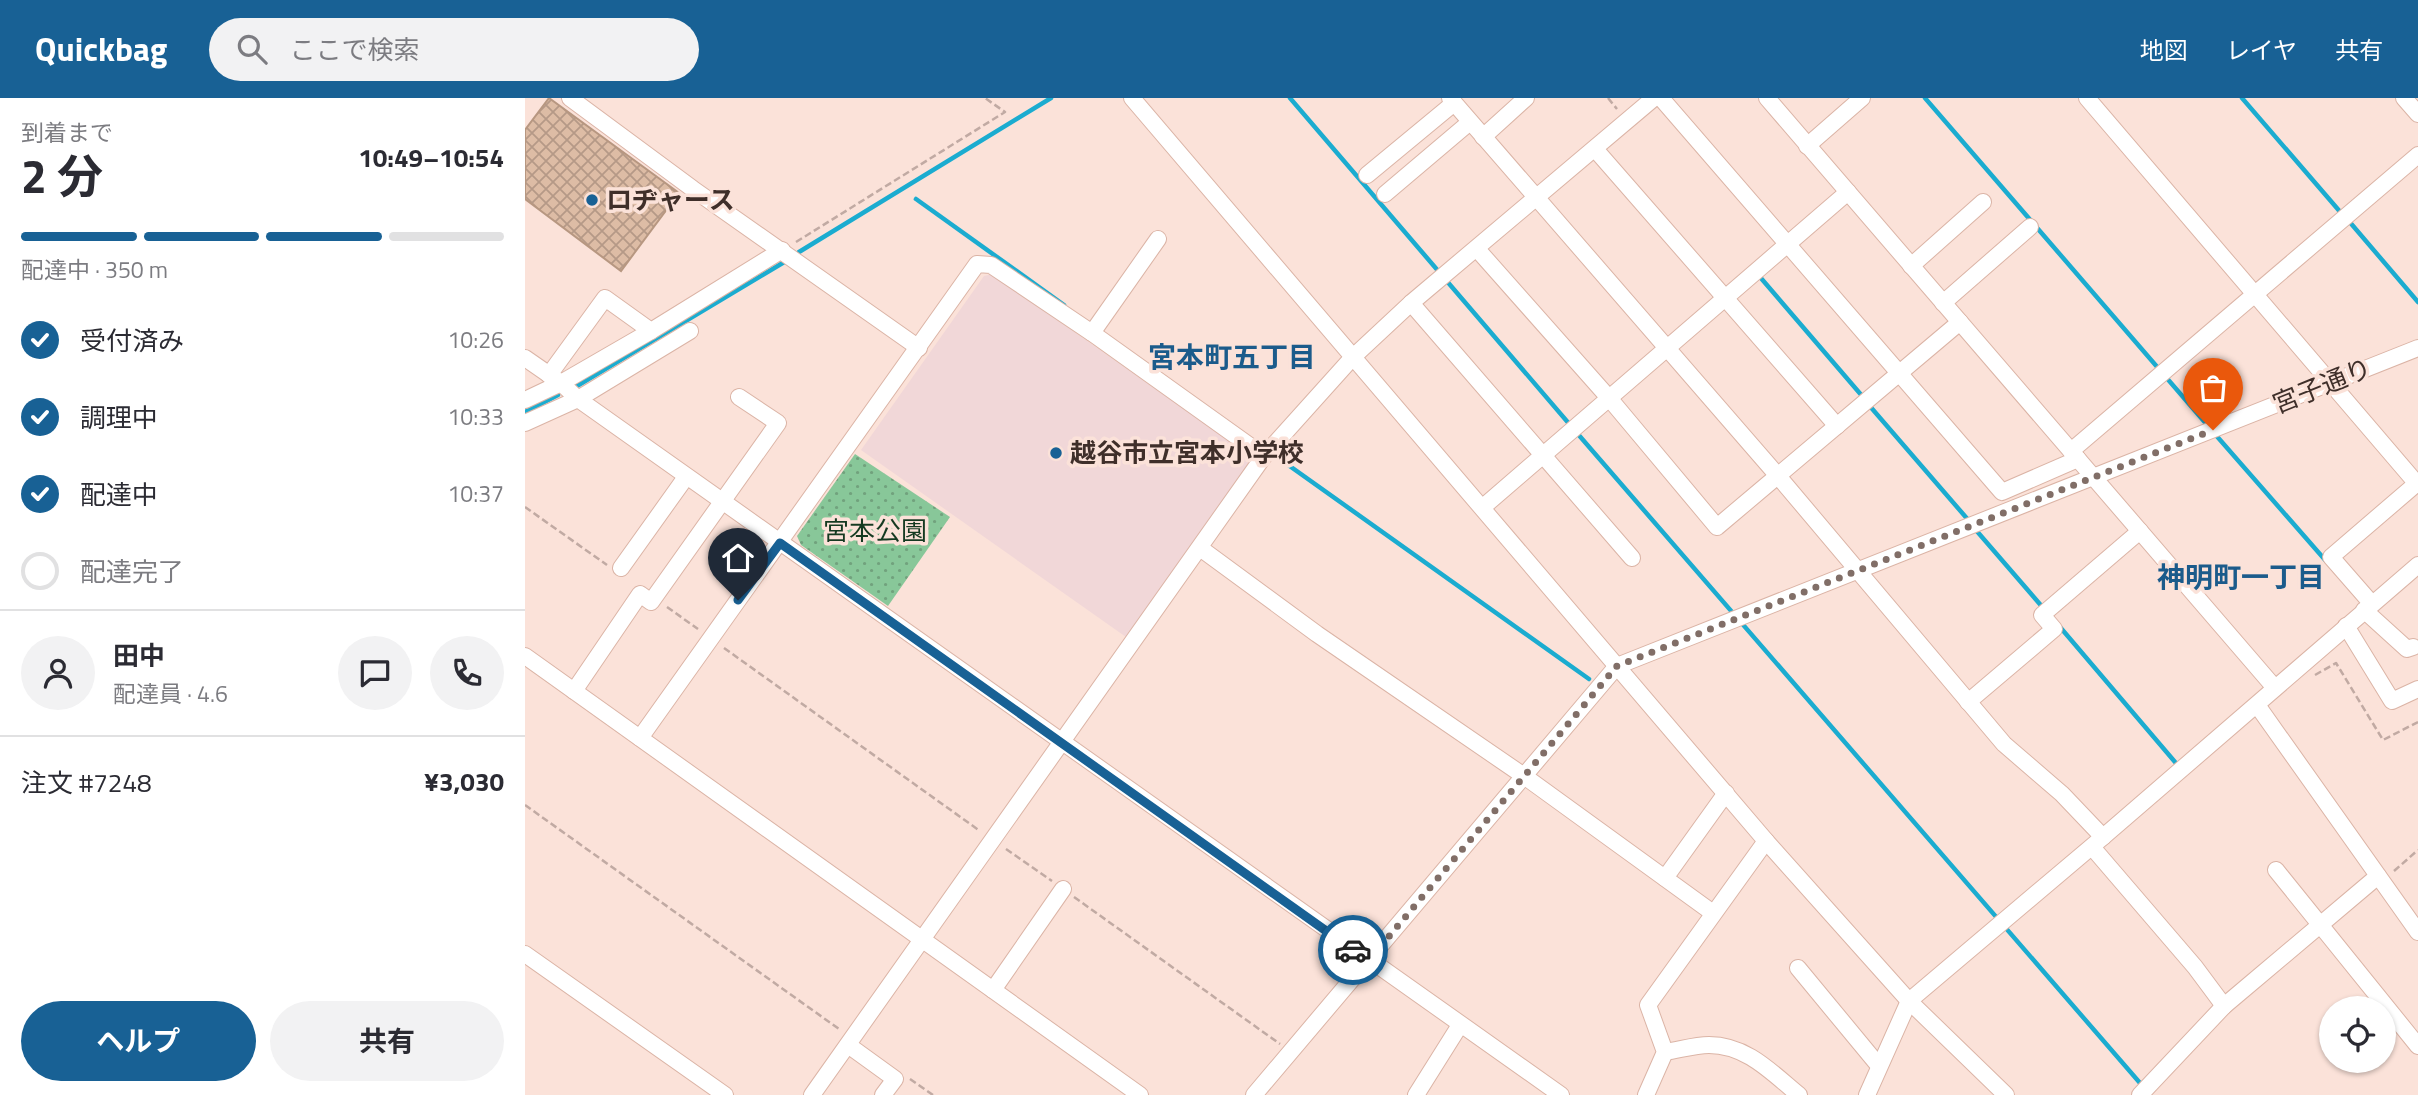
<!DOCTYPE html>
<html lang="ja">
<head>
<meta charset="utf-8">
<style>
	:root { --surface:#fff; --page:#f2f2f3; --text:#2b2b33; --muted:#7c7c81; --line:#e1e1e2; --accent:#186195 }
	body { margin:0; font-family:"Titillium Web","Noto Sans JP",sans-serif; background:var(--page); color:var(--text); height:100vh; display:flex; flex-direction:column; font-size:26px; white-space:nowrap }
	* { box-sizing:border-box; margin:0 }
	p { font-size:23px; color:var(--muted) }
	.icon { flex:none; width:38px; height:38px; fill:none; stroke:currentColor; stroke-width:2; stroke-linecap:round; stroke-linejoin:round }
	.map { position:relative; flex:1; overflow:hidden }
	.side { display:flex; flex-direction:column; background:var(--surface); width:525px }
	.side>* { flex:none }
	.tools { position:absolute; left:1794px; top:898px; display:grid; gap:14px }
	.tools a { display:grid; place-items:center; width:77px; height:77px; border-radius:50%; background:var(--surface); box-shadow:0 2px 5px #0004; font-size:35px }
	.pin { position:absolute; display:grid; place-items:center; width:60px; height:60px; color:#fff; margin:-72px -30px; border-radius:50% 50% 50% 0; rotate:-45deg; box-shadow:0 0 7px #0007 }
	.pin .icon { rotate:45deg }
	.courier { position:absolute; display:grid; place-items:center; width:70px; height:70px; margin:-35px; border:5px solid #186195; border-radius:50%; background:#fff; color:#222; box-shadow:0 2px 9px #0007 }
	.head em { font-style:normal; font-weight:700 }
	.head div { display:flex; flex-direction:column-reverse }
	.head { display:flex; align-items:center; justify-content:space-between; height:119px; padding:0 21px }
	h1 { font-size:46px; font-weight:700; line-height:52px }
	.bar { display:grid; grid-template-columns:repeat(4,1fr); gap:10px 7px; align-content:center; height:84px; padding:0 21px }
	.bar i { height:9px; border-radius:5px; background:var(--line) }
	.bar .current { background:var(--accent) }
	.bar p { grid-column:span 4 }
	.line { display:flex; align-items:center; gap:18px; padding:0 21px; border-top:2px solid var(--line) }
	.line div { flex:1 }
	.round { display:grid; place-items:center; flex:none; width:74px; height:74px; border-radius:37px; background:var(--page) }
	ol { padding:0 21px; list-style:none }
	li { display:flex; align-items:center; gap:21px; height:77px }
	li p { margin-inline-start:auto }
	li .icon { padding:7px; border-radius:50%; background:var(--accent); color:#fff; stroke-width:4 }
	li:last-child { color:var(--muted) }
	li i { width:38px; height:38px; border:4px solid var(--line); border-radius:50% }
	.cta { display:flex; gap:14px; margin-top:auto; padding:14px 21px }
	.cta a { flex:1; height:80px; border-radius:42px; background:var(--accent); color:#fff; font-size:28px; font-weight:700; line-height:80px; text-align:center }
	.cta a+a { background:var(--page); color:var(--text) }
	header { display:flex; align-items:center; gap:42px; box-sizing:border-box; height:98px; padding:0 35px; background:var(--accent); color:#fff }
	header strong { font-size:33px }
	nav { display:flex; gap:38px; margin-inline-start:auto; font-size:24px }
	.search { width:490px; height:63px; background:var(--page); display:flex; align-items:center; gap:18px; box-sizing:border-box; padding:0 24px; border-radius:38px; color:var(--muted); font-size:26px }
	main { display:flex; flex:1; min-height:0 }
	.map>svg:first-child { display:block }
	.education { fill:#f1d7d8 }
	.park { fill:url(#park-dots) }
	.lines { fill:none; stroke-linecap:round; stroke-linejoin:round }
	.stream { stroke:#1bacd0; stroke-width:4.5 }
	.building { fill:url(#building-cross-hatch); stroke:#b79781; stroke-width:2 }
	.minor-casing { stroke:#dbb4a6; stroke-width:18 }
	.path { stroke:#c1aaa3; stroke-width:2.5; stroke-dasharray:7 3.5; stroke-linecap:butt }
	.minor { stroke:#fff; stroke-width:16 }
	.done { stroke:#816e67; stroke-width:7; stroke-dasharray:0 12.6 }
	.route { stroke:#186195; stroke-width:9 }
	.poi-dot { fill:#186195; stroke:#fbe2d9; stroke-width:2.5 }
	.labels { text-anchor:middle; stroke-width:7; stroke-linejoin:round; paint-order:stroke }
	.poi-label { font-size:26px; font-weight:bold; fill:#3f2f2a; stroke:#fbe2d9; text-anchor:start }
	.street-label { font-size:26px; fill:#3f2f2a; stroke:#fbe2d9 }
	.park-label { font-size:26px; fill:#153a21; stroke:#fbe2d9 }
	.neighbourhood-label { font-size:28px; font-weight:bold; fill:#1b5b8b; stroke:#fbe2d9 }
</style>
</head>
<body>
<header>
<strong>Quickbag</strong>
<div class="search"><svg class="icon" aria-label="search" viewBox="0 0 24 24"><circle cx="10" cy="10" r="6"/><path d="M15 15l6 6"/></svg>ここで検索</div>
<nav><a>地図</a><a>レイヤ</a><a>共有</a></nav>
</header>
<main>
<section class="side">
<div class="head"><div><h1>2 分</h1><p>到着まで</p></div><em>10:49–10:54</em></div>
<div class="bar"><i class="current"></i><i class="current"></i><i class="current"></i><i></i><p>配達中 · 350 m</p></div>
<ol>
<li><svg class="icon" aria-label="check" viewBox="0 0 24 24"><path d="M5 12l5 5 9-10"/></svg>受付済み<p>10:26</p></li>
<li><svg class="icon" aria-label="check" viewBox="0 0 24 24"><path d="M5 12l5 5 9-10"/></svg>調理中<p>10:33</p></li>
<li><svg class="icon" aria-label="check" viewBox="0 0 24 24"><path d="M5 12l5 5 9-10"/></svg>配達中<p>10:37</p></li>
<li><i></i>配達完了</li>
</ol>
<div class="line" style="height:126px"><a class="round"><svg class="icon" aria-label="person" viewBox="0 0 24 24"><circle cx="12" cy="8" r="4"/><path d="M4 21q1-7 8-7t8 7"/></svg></a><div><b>田中</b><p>配達員 · 4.6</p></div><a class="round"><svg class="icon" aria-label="chat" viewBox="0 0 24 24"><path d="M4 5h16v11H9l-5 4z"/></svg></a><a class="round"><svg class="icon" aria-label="phone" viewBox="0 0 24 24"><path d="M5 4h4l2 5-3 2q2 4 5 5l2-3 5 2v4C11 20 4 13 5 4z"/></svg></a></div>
<div class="line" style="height:91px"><div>注文 #7248</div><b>¥3,030</b></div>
<div class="cta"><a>ヘルプ</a><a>共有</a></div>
</section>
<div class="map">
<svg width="1893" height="997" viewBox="0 0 1893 997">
	<defs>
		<pattern id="park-dots" width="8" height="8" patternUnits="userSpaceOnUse" patternTransform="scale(1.75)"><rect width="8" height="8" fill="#88c799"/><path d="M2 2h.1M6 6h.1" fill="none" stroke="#71a27d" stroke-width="1.8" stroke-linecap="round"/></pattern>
		<pattern id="building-cross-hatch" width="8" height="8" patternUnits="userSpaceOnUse" patternTransform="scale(1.75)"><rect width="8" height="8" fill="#ddbca5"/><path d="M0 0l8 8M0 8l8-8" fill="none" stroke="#b59987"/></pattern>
	</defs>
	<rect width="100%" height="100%" fill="#fbe2d9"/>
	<path class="education" d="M467 176 726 358 724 367 601 539 336 352 459 178Z"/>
	<path class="park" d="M330 356 425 419 363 508 276 447 272 438Z"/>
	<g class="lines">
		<g class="stream">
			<path d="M765 0 1046 328"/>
			<path d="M1400 0 1684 329"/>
			<path d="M1717 0 1817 116"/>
			<path d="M391 101 539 207"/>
			<path d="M1823 122 1893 204"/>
			<path d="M274 154 526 0"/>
			<path d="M1235 179 1338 299"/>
			<path d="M52 288 261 163"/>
			<path d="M1343 306 1445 424"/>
			<path d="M0 314 33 297"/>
			<path d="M1052 335 1615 985"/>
			<path d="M1689 335 1801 463"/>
			<path d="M745 354 1064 581"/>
			<path d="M1450 431 1520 512"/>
			<path d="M1535 529 1650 664"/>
		</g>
	</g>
	<path class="building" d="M24 0 154 95 96 173 0 101V32Z"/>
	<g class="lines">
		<defs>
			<g id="minor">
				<path d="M45 0 168 91 394 250"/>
				<path d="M607 0 1241 743 1384 903 1481 997"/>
				<path d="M925 0 1253 378 1479 646 1537 696 1578 739"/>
				<path d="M1136 0 1477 394 1553 361"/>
				<path d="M1242 0 1750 590"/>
				<path d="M1562 0 1893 387"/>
				<path d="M1879 0 1893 16"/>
				<path d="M958 39 1001 0"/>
				<path d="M1282 48 1337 0"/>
				<path d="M1070 51 1312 328"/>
				<path d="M842 77 929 5"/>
				<path d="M860 96 945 24"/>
				<path d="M952 151 1084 300 1192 429 1435 224"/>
				<path d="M1386 168 1458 104"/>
				<path d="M886 205 1107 460"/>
				<path d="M1418 205 1505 129"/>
				<path d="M567 235 633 141"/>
				<path d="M0 260 36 285 53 301 1036 997"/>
				<path d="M24 277 80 200 126 233 257 152"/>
				<path d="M0 302 36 285 126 233"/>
				<path d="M0 325 53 301 165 233"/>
				<path d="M1546 353 1893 57"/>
				<path d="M958 409 1323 94"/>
				<path d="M675 450 792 536 999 678 1188 815"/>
				<path d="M96 470 161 379"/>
				<path d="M1847 506 1806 459 1891 386"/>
				<path d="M1839 512 1882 551 1888 549"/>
				<path d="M1821 528 1867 603 1893 591"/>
				<path d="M0 558 615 997"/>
				<path d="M49 593 115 496 126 504 253 325 214 299"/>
				<path d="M1443 604 1529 531 1517 517 1615 433"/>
				<path d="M1732 607 1893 834"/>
				<path d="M115 640 452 166 466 167 567 235 739 358"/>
				<path d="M1567 749 1670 869 1699 908"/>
				<path d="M1751 772 1893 948"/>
				<path d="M1140 780 1201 695"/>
				<path d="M0 856 200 997"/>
				<path d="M1273 870 1354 968"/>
				<path d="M468 892 538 791"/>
				<path d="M323 947 370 981 358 997"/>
				<path d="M1140 954C1154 952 1170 947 1184 947 1222 947 1247 975 1274 997"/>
				<path d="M287 997 739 358 827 260 886 205 1129 0"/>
				<path d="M729 997 1092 568 1893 250"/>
				<path d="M891 997 935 927"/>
				<path d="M1121 997 1140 954 1123 907 1241 743"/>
				<path d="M1342 997 1384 903 1578 739 1893 467"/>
				<path d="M1615 997 1699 908 1853 778"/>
			</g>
		</defs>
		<use href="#minor" class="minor-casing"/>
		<g class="path">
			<path d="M1083 0 1092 11"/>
			<path d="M271 144 480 14 460 0"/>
			<path d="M0 409 82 467"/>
			<path d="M142 509 173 531"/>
			<path d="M199 550 455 733"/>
			<path d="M1790 577 1811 565 1858 642 1893 624"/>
			<path d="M0 707 314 931"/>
			<path d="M481 751 527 783"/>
			<path d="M1869 773 1893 752"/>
			<path d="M549 799 755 946"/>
			<path d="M385 981 408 997"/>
		</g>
		<use href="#minor" class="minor"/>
	</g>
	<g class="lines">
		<path class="done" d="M828 852 844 862 1092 568 1688 332"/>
		<path class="route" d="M213 502 255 445 828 852"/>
	</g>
	<g class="poi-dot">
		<circle cx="67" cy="102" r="7"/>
		<circle cx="531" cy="355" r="7"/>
	</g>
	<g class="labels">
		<g class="poi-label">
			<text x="81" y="111">ロヂャース</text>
			<text x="545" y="364">越谷市立宮本小学校</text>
		</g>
		<g class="street-label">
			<text transform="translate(1797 288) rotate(-22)" y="9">宮子通り</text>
		</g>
		<g class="park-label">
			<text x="350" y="442">宮本公園</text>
		</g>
		<g class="neighbourhood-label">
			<text x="707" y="269">宮本町五丁目</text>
			<text x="1716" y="489">神明町一丁目</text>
		</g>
	</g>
</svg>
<div class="tools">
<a><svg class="icon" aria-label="locate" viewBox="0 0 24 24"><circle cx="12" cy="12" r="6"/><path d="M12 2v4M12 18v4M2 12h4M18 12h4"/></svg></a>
</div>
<div class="pin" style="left:1688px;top:332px;background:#ea580c"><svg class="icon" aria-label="bag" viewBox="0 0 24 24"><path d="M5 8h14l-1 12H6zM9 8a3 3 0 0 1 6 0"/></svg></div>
<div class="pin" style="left:213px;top:502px;background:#1f2937"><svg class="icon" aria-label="home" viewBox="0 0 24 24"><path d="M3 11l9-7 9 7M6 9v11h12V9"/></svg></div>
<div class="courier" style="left:828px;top:852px"><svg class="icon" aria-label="car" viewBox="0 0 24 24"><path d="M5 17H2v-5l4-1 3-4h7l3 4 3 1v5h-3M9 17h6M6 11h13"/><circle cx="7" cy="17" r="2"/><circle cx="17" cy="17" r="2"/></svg></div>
</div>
</main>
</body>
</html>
